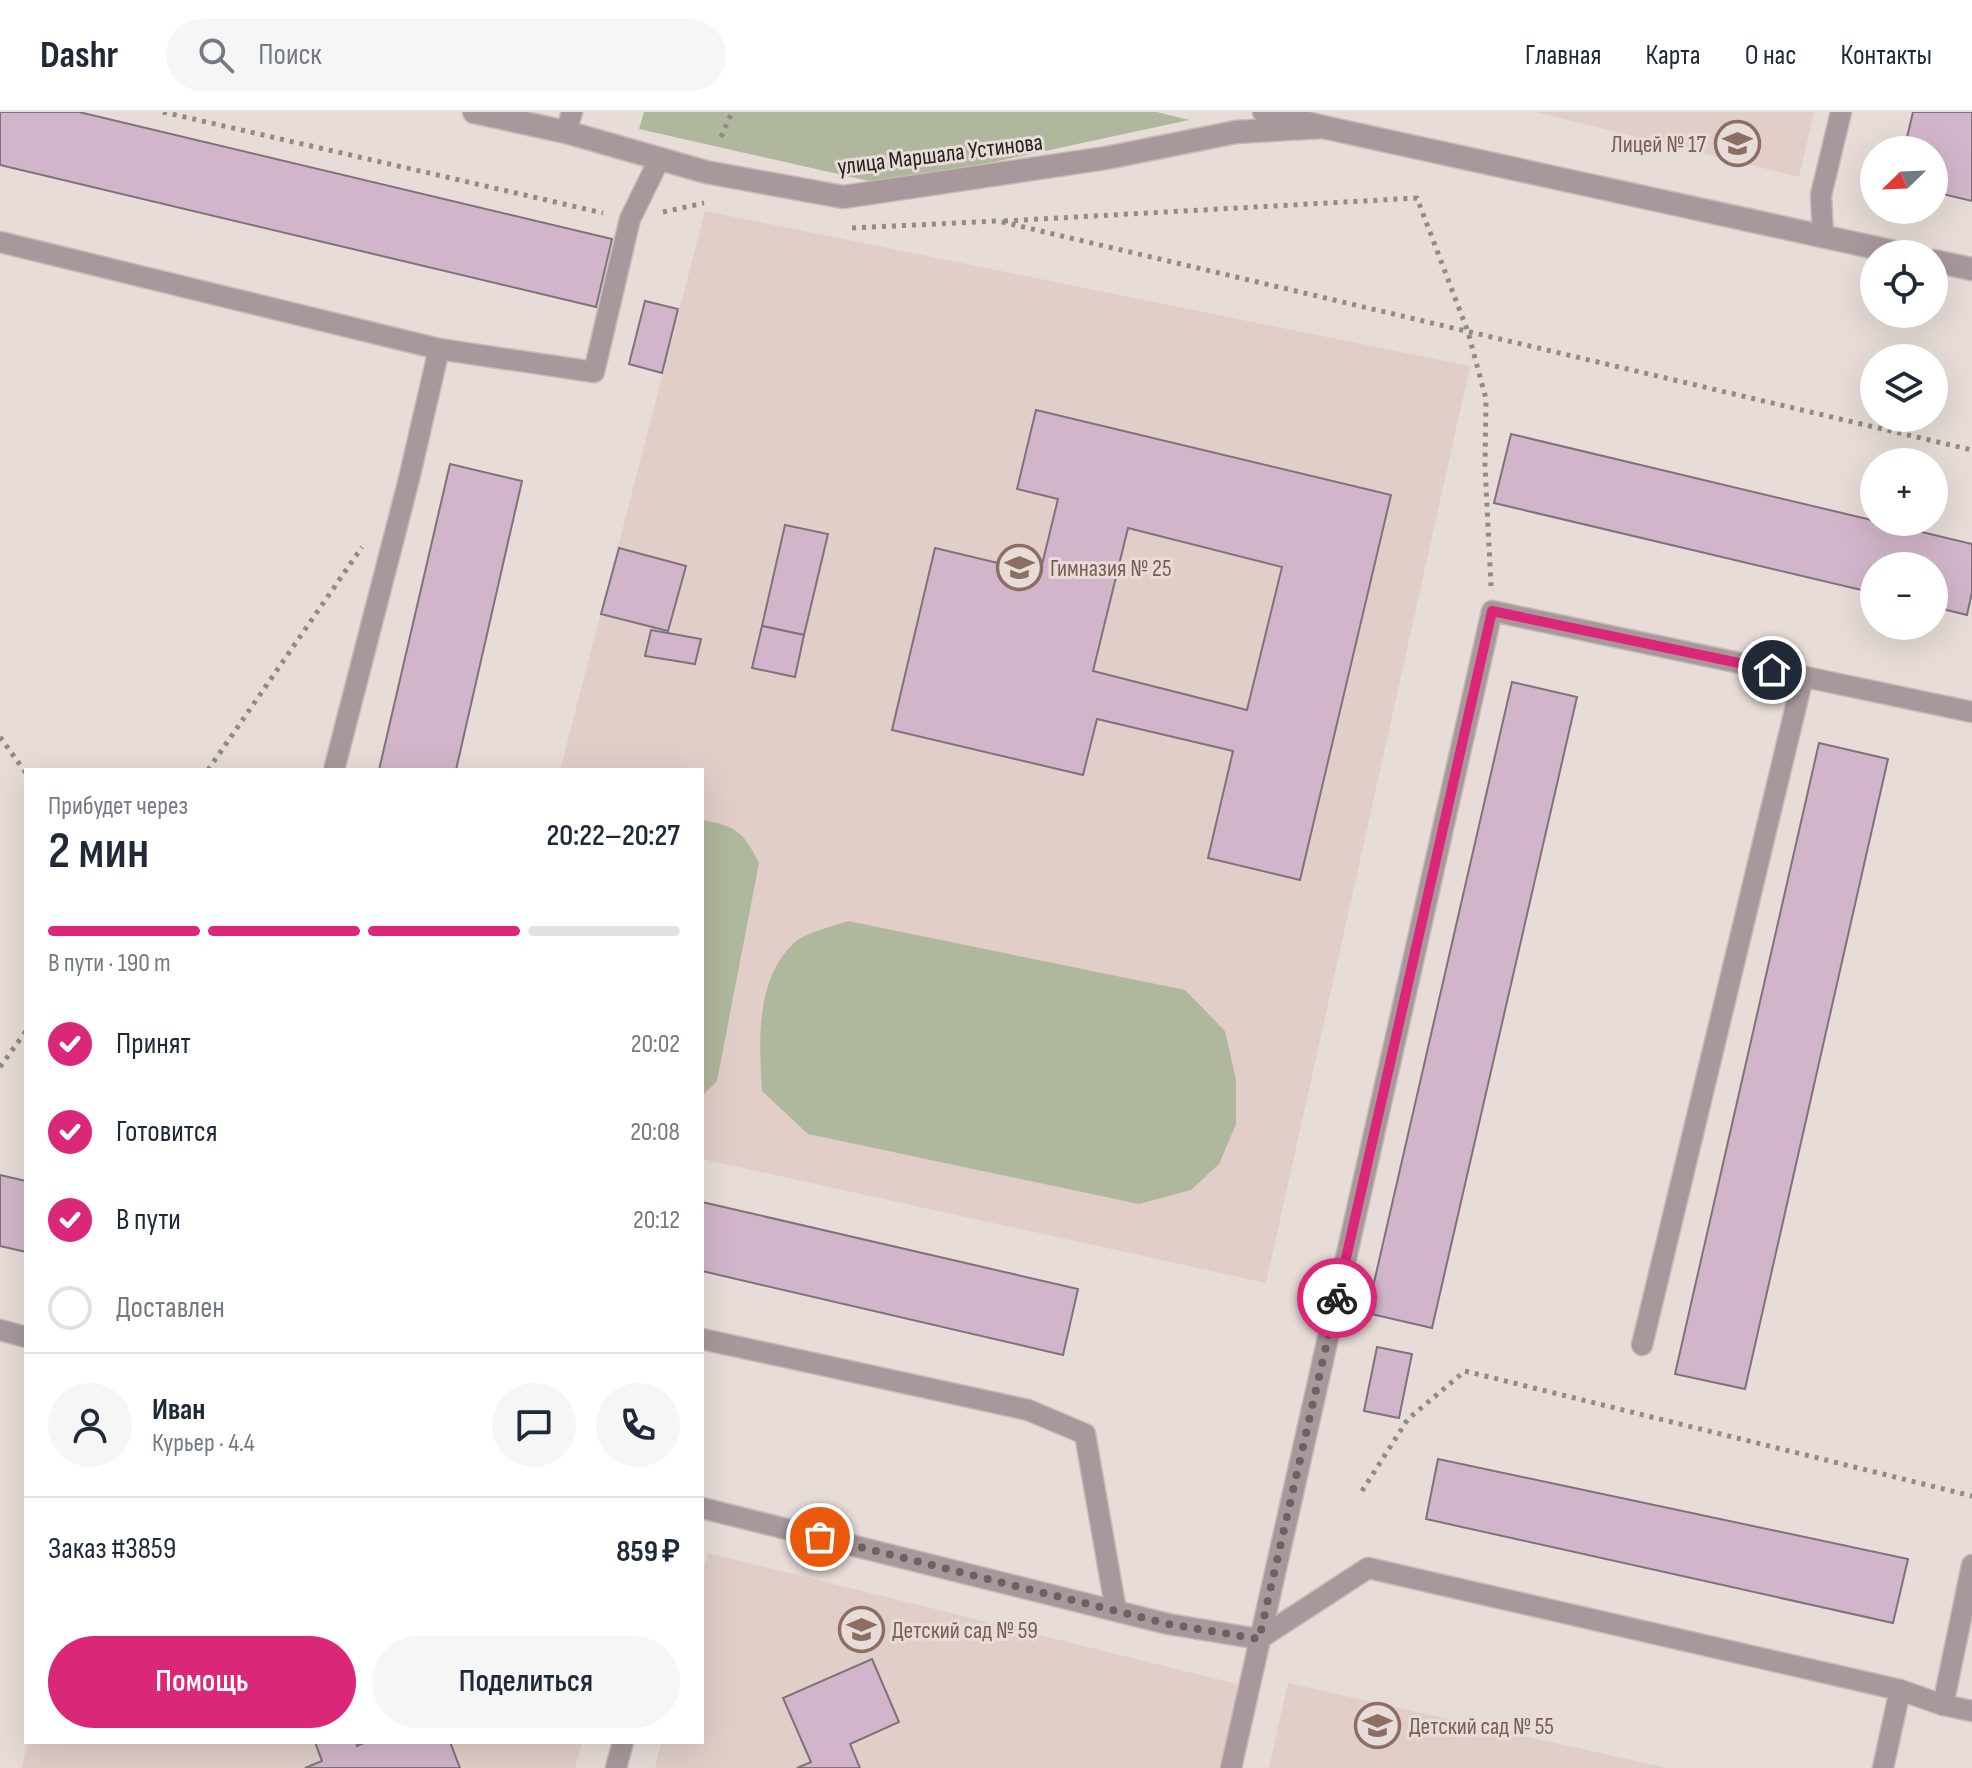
<!DOCTYPE html>
<html lang="ru">
<head>
<meta charset="utf-8">
<style>
	:root { --surface:#fff; --page:#f6f6f7; --text:#1f2937; --muted:#747a83; --line:#e0e1e3; --accent:#db2777 }
	body { margin:0; font-family:"Sofia Sans Condensed",sans-serif; background:var(--page); color:var(--text); height:100vh; display:flex; flex-direction:column; font-size:30px; white-space:nowrap }
	* { box-sizing:border-box; margin:0 }
	p { font-size:26px; color:var(--muted) }
	.icon { flex:none; width:44px; height:44px; fill:none; stroke:currentColor; stroke-width:2; stroke-linecap:round; stroke-linejoin:round }
	.map { position:relative; flex:1; overflow:hidden }
	.drawer { position:absolute; left:24px; top:656px; width:680px; height:976px; display:flex; flex-direction:column; background:var(--surface); border-radius:0px; box-shadow:0 8px 32px #0002 }
	.drawer>* { flex:none }
	.needle { width:52px; rotate:247deg }
	.buttons { position:absolute; left:1860px; top:24px; display:grid; gap:16px }
	.buttons a { display:grid; place-items:center; width:88px; height:88px; border-radius:50%; background:var(--surface); box-shadow:0 8px 32px #0002; font-size:40px }
	.pin { position:absolute; display:grid; place-items:center; width:68px; height:68px; color:#fff; margin:-34px; border:4px solid #fff; border-radius:50%; box-shadow:0 2px 8px #0007 }
	.courier { position:absolute; display:grid; place-items:center; width:80px; height:80px; margin:-40px; border:6px solid #db2777; border-radius:50%; background:#fff; color:#222; box-shadow:0 2px 10px #0007 }
	.head em { font-style:normal; font-weight:600 }
	.head div { display:flex; flex-direction:column-reverse }
	.head { display:flex; align-items:center; justify-content:space-between; height:136px; padding:0 24px }
	h1 { font-size:52px; font-weight:600; line-height:60px }
	.bar { display:grid; grid-template-columns:repeat(4,1fr); gap:12px 8px; align-content:center; height:96px; padding:0 24px }
	.bar i { height:10px; border-radius:6px; background:var(--line) }
	.bar .current { background:var(--accent) }
	.bar p { grid-column:span 4 }
	.line { display:flex; align-items:center; gap:20px; padding:0 24px; border-top:2px solid var(--line) }
	.line div { flex:1 }
	.round { display:grid; place-items:center; flex:none; width:84px; height:84px; border-radius:42px; background:var(--page) }
	ol { padding:0 24px; list-style:none }
	li { display:flex; align-items:center; gap:24px; height:88px }
	li p { margin-inline-start:auto }
	li .icon { padding:8px; border-radius:50%; background:var(--accent); color:#fff; stroke-width:4 }
	li:last-child { color:var(--muted) }
	li i { width:44px; height:44px; border:4px solid var(--line); border-radius:50% }
	.button { display:flex; gap:16px; margin-top:auto; padding:16px 24px }
	.button a { flex:1; height:92px; border-radius:48px; background:var(--accent); color:#fff; font-size:32px; font-weight:600; line-height:92px; text-align:center }
	.button a+a { background:var(--page); color:var(--text) }
	header { display:flex; align-items:center; gap:48px; box-sizing:border-box; height:112px; padding:0 40px; background:var(--surface); border-bottom:2px solid var(--line) }
	header strong { font-size:38px }
	nav { display:flex; gap:44px; margin-inline-start:auto; font-size:28px }
	.search { width:560px; height:72px; background:var(--page); display:flex; align-items:center; gap:20px; box-sizing:border-box; padding:0 28px; border-radius:44px; color:var(--muted); font-size:30px }
	.map>svg:first-child { display:block }
	.built { fill:#e1cec8 }
	.green { fill:#afb79c }
	.building { fill:#d2b5ca; stroke:#7c747a; stroke-width:2; fill-rule:evenodd }
	.lines { fill:none; stroke-linecap:round; stroke-linejoin:round }
	.service-casing { stroke:#c4bbb7; stroke-width:23 }
	.tertiary-casing { stroke:#c4bbb7; stroke-width:25 }
	.path { stroke:#928a87; stroke-width:5; stroke-dasharray:4 6; stroke-linecap:butt }
	.service { stroke:#a8989b; stroke-width:20 }
	.tertiary { stroke:#a8989b; stroke-width:22 }
	.done { stroke:#6a6360; stroke-width:8; stroke-dasharray:0 14.4 }
	.route { stroke:#db2777; stroke-width:10 }
	.labels { text-anchor:middle; stroke-width:6; stroke-linejoin:round; paint-order:stroke }
	.education-label { font-size:24px; fill:#785e54; stroke:#e7dcd8; text-anchor:start }
	.street-label { font-size:24px; fill:#262220; stroke:#e7dcd8 }
</style>
</head>
<body>
<header>
<strong>Dashr</strong>
<div class="search"><svg class="icon" aria-label="search" viewBox="0 0 24 24"><circle cx="10" cy="10" r="6"/><path d="M15 15l6 6"/></svg>Поиск</div>
<nav><a>Главная</a><a>Карта</a><a>О нас</a><a>Контакты</a></nav>
</header>
<div class="map">
<svg width="1972" height="1656" viewBox="0 0 1972 1656">
	<rect width="100%" height="100%" fill="#e7dcd8"/>
	<g class="built">
		<path d="M1535 0H1814L1799 65Z"/>
		<path d="M705 99 1470 254 1266 1171 702 1047V658H560Z"/>
		<path d="M708 1441 1241 1573 1220 1656H655L661 1630H702V1463Z"/>
		<path d="M1288 1571 1667 1656H1269Z"/>
		<path d="M28 1630H582L575 1656H22Z"/>
	</g>
	<g class="green">
		<path d="M644 0H1157L1189 8 947 60 869 69 639 17Z"/>
		<path d="M702 708C737 714 743 720 759 751L717 969 702 984Z"/>
		<path d="M848 809 1185 878 1225 919 1236 968V1012L1219 1052 1191 1078 1139 1092 808 1022 762 979C759 930 755 867 795 830 805 821 834 814 848 809Z"/>
	</g>
	<g class="building">
		<path d="M0 0H79L612 127 596 195 0 53Z"/>
		<path d="M1913 0H1972V89L1934 80V38H1904Z"/>
		<path d="M645 189 678 197 662 261 629 252Z"/>
		<path d="M1036 298 1391 383 1300 768 1208 746 1233 639 1097 607 1083 663 892 618 935 436 1040 461 1058 387 1017 377ZM1128 416 1282 455 1247 598 1093 559Z"/>
		<path d="M1511 322 1972 432V480L1967 503 1934 495V454H1874V481L1494 391Z"/>
		<path d="M450 352 522 369 456 658H379Z"/>
		<path d="M785 413 828 422 804 523 762 514Z"/>
		<path d="M619 436 686 454 668 519 601 502Z"/>
		<path d="M762 514 804 523 795 565 752 556Z"/>
		<path d="M651 518 701 527 695 552 645 544Z"/>
		<path d="M1512 570 1577 585 1432 1216 1367 1201Z"/>
		<path d="M1819 631 1888 647 1745 1277 1675 1262Z"/>
		<path d="M0 1063 26 1069V1140L0 1134Z"/>
		<path d="M702 1090 1078 1177 1063 1243 702 1159Z"/>
		<path d="M1377 1235 1412 1242 1399 1306 1364 1299Z"/>
		<path d="M1438 1347 1908 1447 1893 1511 1426 1407Z"/>
		<path d="M872 1547 899 1610 850 1632 860 1656H797L811 1650 783 1586Z"/>
		<path d="M315 1630H356L357 1634 366 1630H450L460 1656H305L322 1649Z"/>
	</g>
	<g class="lines">
		<defs>
			<g id="service">
				<path d="M566 20 572 0"/>
				<path d="M1823 124 1821 83 1841 0"/>
				<path d="M0 130 439 237 409 367 334 658"/>
				<path d="M439 237 594 260 630 107 660 46"/>
				<path d="M0 1218 26 1225"/>
				<path d="M702 1227 1028 1298 1085 1322 1116 1499"/>
				<path d="M1642 1233 1803 565"/>
				<path d="M702 1396 1168 1512 1259 1527 1368 1456 1900 1578 1943 1593"/>
				<path d="M1972 1453 1943 1593 1972 1599"/>
				<path d="M616 1656 623 1630"/>
				<path d="M1231 1656 1492 499 1972 600"/>
				<path d="M1883 1656 1900 1578"/>
			</g>
			<g id="tertiary">
				<path d="M474 0 566 20 706 60 843 85 1106 46 1236 20 1323 15"/>
				<path d="M1264 0 1323 15 1904 142"/>
				<path d="M1934 149 1972 157"/>
			</g>
		</defs>
		<use href="#service" class="service-casing"/>
		<use href="#tertiary" class="tertiary-casing"/>
		<g class="path">
			<path d="M163 0 603 101"/>
			<path d="M721 25 732 0"/>
			<path d="M663 100 704 91"/>
			<path d="M1004 109 1417 86 1468 220 1486 287 1485 354 1491 474"/>
			<path d="M852 116 998 109 1972 338"/>
			<path d="M0 625 26 661"/>
			<path d="M208 658 362 435"/>
			<path d="M0 955 26 919"/>
			<path d="M1362 1379 1408 1307 1465 1259 1972 1384"/>
		</g>
		<use href="#service" class="service"/>
		<use href="#tertiary" class="tertiary"/>
	</g>
	<g class="lines">
		<path class="done" d="M820 1425 1168 1512 1259 1527 1337 1186"/>
		<path class="route" d="M1337 1186 1492 499 1772 558"/>
	</g>
	<defs>
		<symbol id="school-ring" viewBox="-11 -11 22 22"><circle r="9.5" fill="#e7dcd8" stroke="#8d6e63" stroke-width="1.5"/><path d="M0-5L7-2L0 1L-7-2ZM-4 1L0 2.5L4 1V4Q0 6-4 4Z" fill="#8d6e63"/></symbol>
	</defs>
	<g fill-rule="evenodd">
		<use href="#school-ring" x="1712" y="6" width="51" height="51"/>
		<use href="#school-ring" x="994" y="430" width="51" height="51"/>
		<use href="#school-ring" x="836" y="1492" width="51" height="51"/>
		<use href="#school-ring" x="1352" y="1588" width="51" height="51"/>
	</g>
	<g class="labels">
		<g class="education-label">
			<text x="1706" y="40" text-anchor="end">Лицей № 17</text>
			<text x="1050" y="464">Гимназия № 25</text>
			<text x="892" y="1526">Детский сад № 59</text>
			<text x="1409" y="1622">Детский сад № 55</text>
		</g>
		<g class="street-label">
			<text transform="translate(940 42) rotate(-7)" y="8">улица Маршала Устинова</text>
		</g>
	</g>
</svg>
<div class="buttons">
<a><svg class="needle" viewBox="-14 -14 28 28"><path d="M0-13l5 13h-10z" fill="#e53935"/><path d="M0 13l5-13h-10z" fill="#747a83"/></svg></a>
<a><svg class="icon" aria-label="locate" viewBox="0 0 24 24"><circle cx="12" cy="12" r="6"/><path d="M12 2v4M12 18v4M2 12h4M18 12h4"/></svg></a>
<a><svg class="icon" aria-label="layers" viewBox="0 0 24 24"><path d="M12 4l9 5-9 5-9-5zM3 14l9 5 9-5"/></svg></a>
<a>+</a>
<a>−</a>
</div>
<div class="pin" style="left:820px;top:1425px;background:#ea580c"><svg class="icon" aria-label="bag" viewBox="0 0 24 24"><path d="M5 8h14l-1 12H6zM9 8a3 3 0 0 1 6 0"/></svg></div>
<div class="pin" style="left:1772px;top:558px;background:#1f2937"><svg class="icon" aria-label="home" viewBox="0 0 24 24"><path d="M3 11l9-7 9 7M6 9v11h12V9"/></svg></div>
<div class="courier" style="left:1337px;top:1186px"><svg class="icon" aria-label="bike" viewBox="0 0 24 24"><circle cx="6" cy="16" r="4"/><circle cx="18" cy="16" r="4"/><path d="M6 16l4-8h5l3 8M10 8l3 8H6M13 5h3"/></svg></div>
<section class="drawer">
<div class="head"><div><h1>2 мин</h1><p>Прибудет через</p></div><em>20:22–20:27</em></div>
<div class="bar"><i class="current"></i><i class="current"></i><i class="current"></i><i></i><p>В пути · 190 m</p></div>
<ol>
<li><svg class="icon" aria-label="check" viewBox="0 0 24 24"><path d="M5 12l5 5 9-10"/></svg>Принят<p>20:02</p></li>
<li><svg class="icon" aria-label="check" viewBox="0 0 24 24"><path d="M5 12l5 5 9-10"/></svg>Готовится<p>20:08</p></li>
<li><svg class="icon" aria-label="check" viewBox="0 0 24 24"><path d="M5 12l5 5 9-10"/></svg>В пути<p>20:12</p></li>
<li><i></i>Доставлен</li>
</ol>
<div class="line" style="height:144px"><a class="round"><svg class="icon" aria-label="person" viewBox="0 0 24 24"><circle cx="12" cy="8" r="4"/><path d="M4 21q1-7 8-7t8 7"/></svg></a><div><b>Иван</b><p>Курьер · 4.4</p></div><a class="round"><svg class="icon" aria-label="chat" viewBox="0 0 24 24"><path d="M4 5h16v11H9l-5 4z"/></svg></a><a class="round"><svg class="icon" aria-label="phone" viewBox="0 0 24 24"><path d="M5 4h4l2 5-3 2q2 4 5 5l2-3 5 2v4C11 20 4 13 5 4z"/></svg></a></div>
<div class="line" style="height:104px"><div>Заказ #3859</div><b>859 ₽</b></div>
<div class="button"><a>Помощь</a><a>Поделиться</a></div>
</section>
</div>
</body>
</html>
